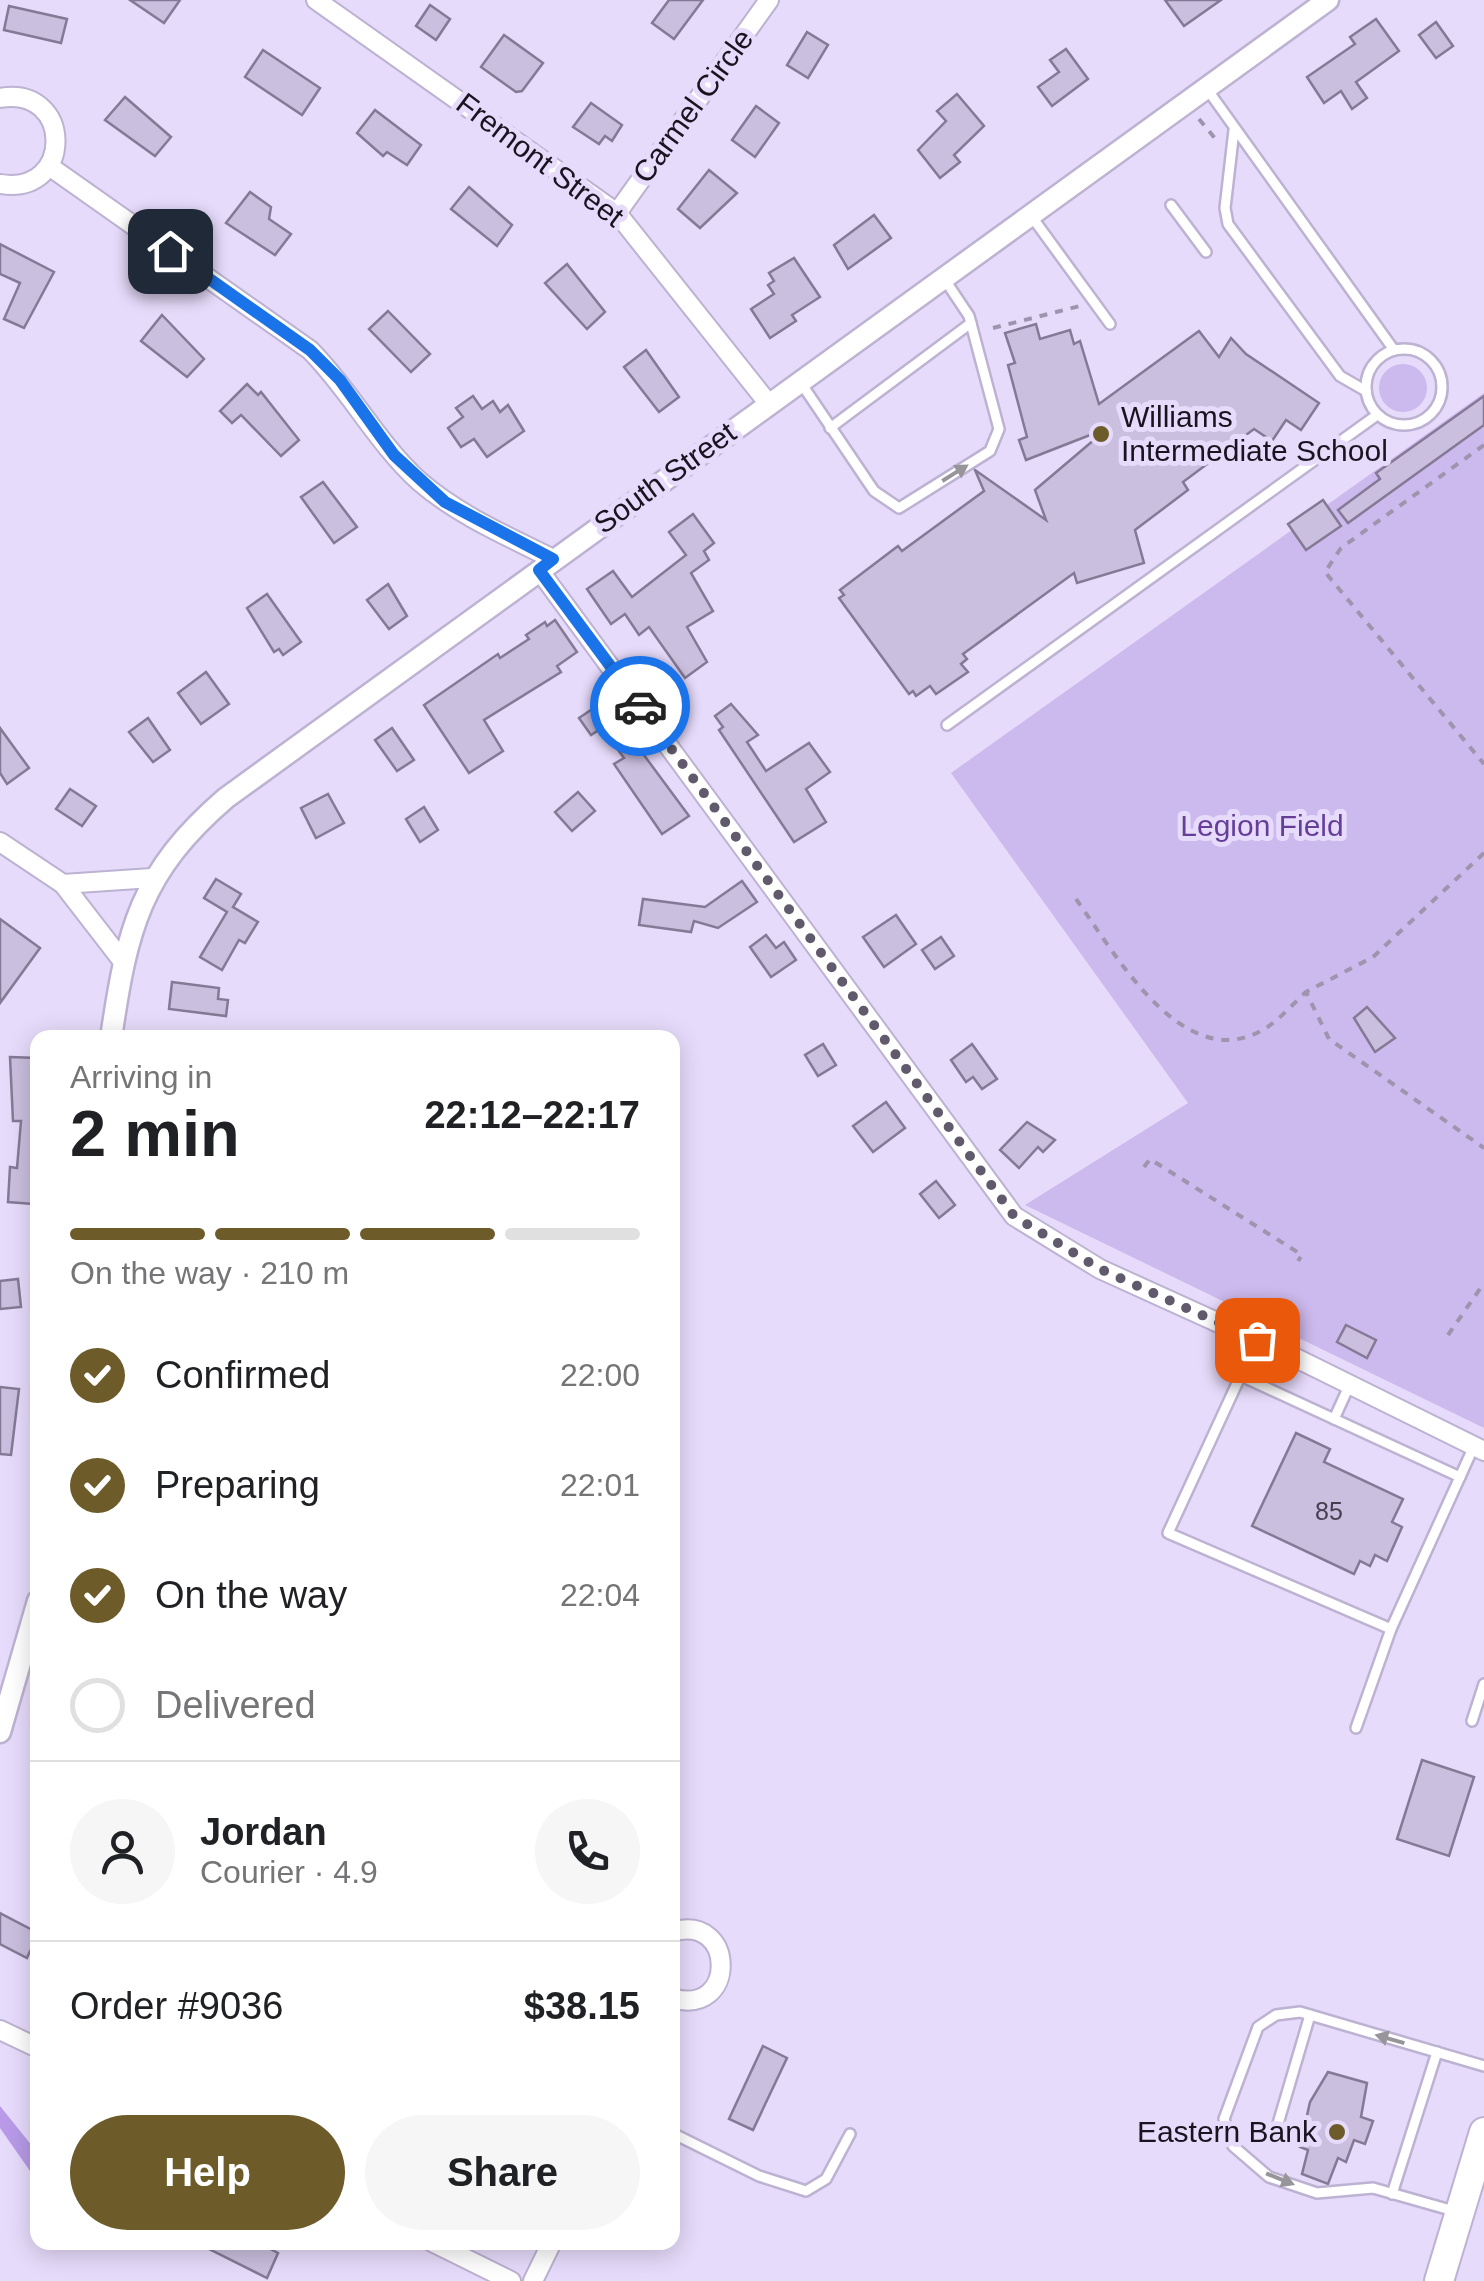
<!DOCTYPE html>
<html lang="en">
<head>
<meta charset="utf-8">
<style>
	:root { --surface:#fff; --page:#f6f6f6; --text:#202124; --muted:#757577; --line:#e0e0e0; --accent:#6d5c2a }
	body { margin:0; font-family:Helvetica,sans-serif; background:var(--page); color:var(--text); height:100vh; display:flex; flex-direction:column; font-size:38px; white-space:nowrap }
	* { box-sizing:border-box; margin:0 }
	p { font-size:32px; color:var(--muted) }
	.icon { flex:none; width:55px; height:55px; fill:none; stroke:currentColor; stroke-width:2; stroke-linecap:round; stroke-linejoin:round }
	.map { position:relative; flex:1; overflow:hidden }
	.drawer { position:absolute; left:30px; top:1030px; width:650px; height:1220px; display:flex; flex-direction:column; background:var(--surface); border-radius:20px; box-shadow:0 5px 25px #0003 }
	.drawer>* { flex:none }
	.pin { position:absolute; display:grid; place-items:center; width:85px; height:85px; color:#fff; margin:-42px; border-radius:20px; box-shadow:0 5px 15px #0006 }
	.courier { position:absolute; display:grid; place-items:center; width:100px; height:100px; margin:-50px; border:8px solid #1a73e8; border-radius:50%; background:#fff; color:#222; box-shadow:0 2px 12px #0007 }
	.overview em { font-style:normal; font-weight:800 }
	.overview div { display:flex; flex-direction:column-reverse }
	.overview { display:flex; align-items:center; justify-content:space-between; height:170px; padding:0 40px }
	h1 { font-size:65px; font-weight:800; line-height:75px }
	.bar { display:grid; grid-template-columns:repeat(4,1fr); gap:15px 10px; align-content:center; height:120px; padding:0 40px }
	.bar i { height:12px; border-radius:8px; background:var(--line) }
	.bar .current { background:var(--accent) }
	.bar p { grid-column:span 4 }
	.line { display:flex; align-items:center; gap:25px; padding:0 40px; border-top:2px solid var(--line) }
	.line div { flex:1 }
	.round { display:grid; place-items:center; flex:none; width:105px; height:105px; border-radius:52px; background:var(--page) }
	ol { padding:0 40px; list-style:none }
	li { display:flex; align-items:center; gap:30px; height:110px }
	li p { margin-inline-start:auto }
	li .icon { padding:10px; border-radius:50%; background:var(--accent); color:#fff; stroke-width:4 }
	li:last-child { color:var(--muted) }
	li i { width:55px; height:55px; border:5px solid var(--line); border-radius:50% }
	.button { display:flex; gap:20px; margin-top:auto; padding:20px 40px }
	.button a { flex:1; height:115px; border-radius:60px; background:var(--accent); color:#fff; font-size:40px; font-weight:800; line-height:115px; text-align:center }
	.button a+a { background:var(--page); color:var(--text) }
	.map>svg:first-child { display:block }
	.green { fill:#ccb9ed }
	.water { fill:#b89ae8 }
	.building { fill:#cabfde; stroke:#847a96; stroke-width:2.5 }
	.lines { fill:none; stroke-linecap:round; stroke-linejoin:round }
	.service-casing { stroke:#bdb2d1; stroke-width:14 }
	.minor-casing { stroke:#bdb2d1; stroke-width:22 }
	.tertiary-casing { stroke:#bdb2d1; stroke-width:25 }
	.primary-casing { stroke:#bdb2d1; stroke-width:32 }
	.path { stroke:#9e94ad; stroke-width:4; stroke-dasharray:8 8; stroke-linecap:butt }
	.service { stroke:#fff; stroke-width:9 }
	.minor { stroke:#fff; stroke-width:18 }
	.tertiary { stroke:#fff; stroke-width:20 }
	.primary { stroke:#fff; stroke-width:28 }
	.oneway { fill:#98959a }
	.done { stroke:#615a6c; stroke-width:10; stroke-dasharray:0 18 }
	.route { stroke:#1a73e8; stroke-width:12 }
	.poi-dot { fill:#6d5c2a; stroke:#e7dbfb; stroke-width:4 }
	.labels { text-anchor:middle; stroke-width:10; stroke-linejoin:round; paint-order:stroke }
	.number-label { font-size:25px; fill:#453f4f }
	.street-label { font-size:30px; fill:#19141f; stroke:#e7dbfb }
	.poi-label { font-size:30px; fill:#19141f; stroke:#e7dbfb; text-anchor:start }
	.park-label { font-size:30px; fill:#663e98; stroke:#e7dbfb }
</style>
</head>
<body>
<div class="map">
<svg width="1484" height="2281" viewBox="0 0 1484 2281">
	<rect width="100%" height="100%" fill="#e7dbfb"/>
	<g class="green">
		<circle cx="1403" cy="388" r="24"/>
		<path d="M1484 393V1428L1025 1205 1188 1103 951 773Z"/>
	</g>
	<path class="water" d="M0 2106 37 2152V2181L0 2128Z"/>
	<g class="building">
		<path d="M130 0H180L164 23Z"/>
		<path d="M669 0H703L674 39 652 23Z"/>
		<path d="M1165 0H1221L1184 26Z"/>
		<path d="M430 5 450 19 436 40 416 26Z"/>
		<path d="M9 6 67 19 61 43 4 30Z"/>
		<path d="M1376 19 1399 51 1356 82 1367 98 1352 109 1341 91 1324 103 1307 77 1355 44 1350 37Z"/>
		<path d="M1436 22 1453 46 1436 58 1419 35Z"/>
		<path d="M807 32 828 45 808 78 787 65Z"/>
		<path d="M504 35 543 63 522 91 516 92 481 67Z"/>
		<path d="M1066 49 1088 79 1052 106 1038 87 1059 72 1050 60Z"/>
		<path d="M263 50 320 88 302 115 245 77Z"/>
		<path d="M957 94 984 126 954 155 960 162 940 178 918 150 946 121 937 111Z"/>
		<path d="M125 97 171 137 155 156 105 120Z"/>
		<path d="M591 103 622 125 612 141 605 136 599 144 573 127Z"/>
		<path d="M756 106 779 123 755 157 732 140Z"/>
		<path d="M375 110 421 145 407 165 387 152 383 156 357 133Z"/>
		<path d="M709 170 737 193 700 228 678 209Z"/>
		<path d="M469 187 512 225 497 246 451 209Z"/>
		<path d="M250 192 271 207 269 219 291 234 275 255 226 223Z"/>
		<path d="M874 215 891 238 848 269 834 245Z"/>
		<path d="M0 244 54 272 24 328 4 319 20 283 0 274Z"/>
		<path d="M794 258 820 297 792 315 796 321 770 338 751 309 774 294 768 285 774 281 769 273Z"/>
		<path d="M567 264 605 312 587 329 545 283Z"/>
		<path d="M388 311 430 354 411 372 369 329Z"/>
		<path d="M162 315 204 359 187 377 141 341Z"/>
		<path d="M1036 324 1040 339 1070 330 1074 344 1080 341 1099 404 1199 331 1219 357 1231 338 1246 354 1319 403 1301 430 1286 420 1272 441 1254 429 1183 482 1188 490 1135 530 1144 563 1077 583 1074 573 963 654 967 659 961 664 968 672 936 694 930 686 916 696 913 691 909 694 839 598 844 595 840 590 898 546 902 551 984 491 975 470 1046 520 1035 490 1108 428 1026 460 1019 440 1027 437 1008 365 1015 363 1005 333Z"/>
		<path d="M646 350 679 397 659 412 624 367Z"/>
		<path d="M247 384 258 395 261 392 299 440 281 456 241 415 232 423 220 411Z"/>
		<path d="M473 396 482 409 493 401 500 412 508 405 524 431 487 457 474 439 461 447 448 428 463 417 456 408Z"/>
		<path d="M1484 396V425L1348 523 1338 510 1380 479 1376 473Z"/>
		<path d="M323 482 357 527 334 543 301 497Z"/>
		<path d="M1323 500 1341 526 1306 550 1288 524Z"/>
		<path d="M693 514 714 543 704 551 709 560 691 573 713 611 687 627 707 662 685 678 649 627 639 635 625 614 611 624 587 589 613 571 632 597 686 555 669 532Z"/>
		<path d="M388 584 407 616 389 629 367 600Z"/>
		<path d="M267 594 301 642 283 655 279 649 274 652 247 608Z"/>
		<path d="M555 620 577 652 557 666 561 672 484 720 503 751 469 773 424 705 498 654 500 658 529 639 526 635 545 622 547 626Z"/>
		<path d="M206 672 229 704 201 724 178 693Z"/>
		<path d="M604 701 689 816 662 834 614 764 624 758 602 728 591 735 579 718Z"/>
		<path d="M731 704 758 735 747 742 766 771 809 743 830 772 806 789 826 822 794 842 719 730 723 727 715 716Z"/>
		<path d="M148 718 170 750 153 762 129 732Z"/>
		<path d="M0 728 29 768 7 784 0 773Z"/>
		<path d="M392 728 414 760 397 771 375 740Z"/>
		<path d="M70 789 96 806 82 826 56 809Z"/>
		<path d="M578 792 595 811 572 831 555 812Z"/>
		<path d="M328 794 344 823 316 838 301 808Z"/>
		<path d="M424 807 438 830 420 842 406 819Z"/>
		<path d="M216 879 241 894 233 907 258 922 245 943 239 940 222 970 200 957 227 912 204 898Z"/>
		<path d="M742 881 757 902 718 928 694 921 691 932 639 925 643 899 705 907Z"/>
		<path d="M896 915 916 944 884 967 863 937Z"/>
		<path d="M0 919 40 948 0 1003Z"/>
		<path d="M766 935 776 948 784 942 796 960 771 977 750 947Z"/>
		<path d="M941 937 954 956 935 969 922 950Z"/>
		<path d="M172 982 219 988 218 999 228 1000 226 1016 169 1009Z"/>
		<path d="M1367 1007 1395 1038 1375 1052 1354 1018Z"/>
		<path d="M823 1044 836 1065 818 1076 805 1055Z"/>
		<path d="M972 1044 997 1079 982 1089 973 1077 966 1082 951 1060Z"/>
		<path d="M10 1057 38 1058 33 1204 8 1202 10 1167 17 1168 21 1121H13Z"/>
		<path d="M886 1102 905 1128 873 1152 853 1126Z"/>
		<path d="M1027 1122 1055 1140 1043 1152 1038 1147 1019 1168 1000 1150Z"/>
		<path d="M936 1181 955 1205 939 1218 920 1194Z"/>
		<path d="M18 1279 21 1307 0 1309V1281Z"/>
		<path d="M1346 1325 1376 1340 1367 1358 1337 1342Z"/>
		<path d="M0 1387 19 1389 11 1455 0 1454Z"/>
		<path d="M1296 1433 1330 1449 1324 1462 1403 1499 1392 1522 1402 1527 1387 1561 1375 1555 1370 1566 1360 1561 1354 1574 1252 1526Z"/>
		<path d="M1422 1760 1474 1777 1449 1856 1397 1839Z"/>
		<path d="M0 1913 38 1933V1954L30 1951 27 1958 0 1944Z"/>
		<path d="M763 2046 787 2058 753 2130 729 2119Z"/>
		<path d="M1328 2072 1367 2083 1361 2117 1373 2121 1365 2144 1354 2140 1346 2162 1338 2158 1328 2184 1302 2174 1308 2150 1300 2147 1310 2102Z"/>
		<path d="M195 2242H257L278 2253 267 2278Z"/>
	</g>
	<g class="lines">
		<defs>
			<g id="service">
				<path d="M1207 89 1394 350"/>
				<path d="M1234 130 1225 208 1228 224 1340 376 1366 391"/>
				<path d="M1171 205 1206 252"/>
				<path d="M1032 217 1110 324"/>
				<circle cx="1404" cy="387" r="38"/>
				<path d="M801 383 874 491 899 508 990 451 999 429 969 316 945 280"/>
				<path d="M830 428 971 323"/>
				<path d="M947 725 1377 415"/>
				<path d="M1257 1340 1168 1533 1391 1629 1474 1446"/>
				<path d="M1241 1376 1460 1477"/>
				<path d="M1334 1419 1350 1384"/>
				<path d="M1472 1721 1484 1684"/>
				<path d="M1356 1728 1391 1629"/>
				<path d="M1277 2127 1310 2015"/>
				<path d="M672 2133 759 2176 806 2191 826 2179 850 2134"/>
				<path d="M1392 2194 1437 2052"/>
				<path d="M1454 2211 1373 2188 1317 2193 1269 2177 1233 2146 1224 2119 1258 2027 1276 2015 1300 2012 1484 2066"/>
			</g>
			<g id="minor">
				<path d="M316 0 617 213 768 403"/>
				<path d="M0 98C73 85 75 196 0 184"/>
				<path d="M49 166 310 350C350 390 377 443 419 481 458 515 507 536 553 559"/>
				<path d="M617 213 769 0"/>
				<path d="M539 570 1014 1216 1100 1269 1296 1358 1484 1451"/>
				<path d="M0 842 63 884 124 963"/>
				<path d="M63 884 152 878"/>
				<path d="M672 1932C736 1912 738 2018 672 1998"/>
				<path d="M0 2030 38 2048"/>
				<path d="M432 2242 511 2281"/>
				<path d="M533 2281 552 2242"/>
			</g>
			<g id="tertiary">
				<path d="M111 1038C127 929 140 872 226 798L1328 0"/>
				<path d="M0 1732 38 1601"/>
			</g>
			<path id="primary" d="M1439 2281 1484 2132"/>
		</defs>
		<use href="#service" class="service-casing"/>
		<use href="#minor" class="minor-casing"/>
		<use href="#tertiary" class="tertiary-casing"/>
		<use href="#primary" class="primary-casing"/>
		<g class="path">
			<path d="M1199 119 1218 142"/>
			<path d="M993 328 1080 306"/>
			<path d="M1484 445 1341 548 1325 572 1484 764"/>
			<path d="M1484 853 1373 957 1306 992 1329 1039 1484 1148"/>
			<path d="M1076 899C1115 953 1184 1079 1266 1028 1280 1019 1293 1004 1306 992"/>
			<path d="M1144 1167 1150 1159 1302 1255 1298 1261"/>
			<path d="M1448 1335 1484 1283"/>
		</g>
		<use href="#service" class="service"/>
		<use href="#minor" class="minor"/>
		<use href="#tertiary" class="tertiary"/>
		<use href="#primary" class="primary"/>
	</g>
	<defs><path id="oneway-solid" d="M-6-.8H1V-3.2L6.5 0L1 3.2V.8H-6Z" transform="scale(2.5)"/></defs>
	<g class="oneway">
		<use href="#oneway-solid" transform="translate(955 473) rotate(-32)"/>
		<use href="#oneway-solid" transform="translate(1390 2039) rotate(-164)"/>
		<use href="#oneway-solid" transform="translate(1280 2179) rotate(22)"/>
	</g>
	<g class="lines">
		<path class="done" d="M640 706 1014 1216 1100 1269 1257 1340"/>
		<path class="route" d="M170 251 310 350 340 380 394 455 445 502 553 559 539 570 640 706"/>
	</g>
	<g class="poi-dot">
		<circle cx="1101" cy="434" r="10"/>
		<circle cx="1337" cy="2132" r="10"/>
	</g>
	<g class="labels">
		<g class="number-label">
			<text x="1329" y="1520">85</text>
		</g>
		<g class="street-label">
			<text transform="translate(693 106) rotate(-54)" y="10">Carmel Circle</text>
			<text transform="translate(540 160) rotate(37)" y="10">Fremont Street</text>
			<text transform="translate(665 478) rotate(-36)" y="10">South Street</text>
		</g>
		<g class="poi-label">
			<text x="1121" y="427">Williams<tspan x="1121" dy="34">Intermediate School</tspan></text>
			<text x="1317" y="2142" text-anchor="end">Eastern Bank</text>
		</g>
		<g class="park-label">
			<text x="1262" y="836">Legion Field</text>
		</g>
	</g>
</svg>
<div class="pin" style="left:1257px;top:1340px;background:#ea580c"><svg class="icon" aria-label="bag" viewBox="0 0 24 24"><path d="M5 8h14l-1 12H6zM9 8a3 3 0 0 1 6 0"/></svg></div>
<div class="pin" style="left:170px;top:251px;background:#1f2937"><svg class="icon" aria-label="home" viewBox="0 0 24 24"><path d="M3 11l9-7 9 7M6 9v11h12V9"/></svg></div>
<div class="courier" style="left:640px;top:706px"><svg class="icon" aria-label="car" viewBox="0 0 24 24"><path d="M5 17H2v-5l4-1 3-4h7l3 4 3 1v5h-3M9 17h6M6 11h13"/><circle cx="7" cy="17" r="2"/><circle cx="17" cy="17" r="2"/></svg></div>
<section class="drawer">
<div class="overview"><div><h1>2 min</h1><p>Arriving in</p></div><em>22:12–22:17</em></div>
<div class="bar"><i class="current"></i><i class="current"></i><i class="current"></i><i></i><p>On the way · 210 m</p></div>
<ol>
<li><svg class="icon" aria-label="check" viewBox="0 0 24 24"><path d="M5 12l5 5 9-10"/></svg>Confirmed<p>22:00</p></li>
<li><svg class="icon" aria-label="check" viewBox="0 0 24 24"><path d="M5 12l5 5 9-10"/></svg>Preparing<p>22:01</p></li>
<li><svg class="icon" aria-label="check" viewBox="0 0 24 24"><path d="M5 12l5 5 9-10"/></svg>On the way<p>22:04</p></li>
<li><i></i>Delivered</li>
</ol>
<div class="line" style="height:180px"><a class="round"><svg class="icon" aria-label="person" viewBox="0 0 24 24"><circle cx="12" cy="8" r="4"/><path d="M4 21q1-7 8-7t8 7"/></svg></a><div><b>Jordan</b><p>Courier · 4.9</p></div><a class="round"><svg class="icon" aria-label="phone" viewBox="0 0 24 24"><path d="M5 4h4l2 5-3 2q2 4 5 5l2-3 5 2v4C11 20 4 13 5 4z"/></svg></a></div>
<div class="line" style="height:130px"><div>Order #9036</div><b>$38.15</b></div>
<div class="button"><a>Help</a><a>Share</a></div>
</section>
</div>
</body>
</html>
